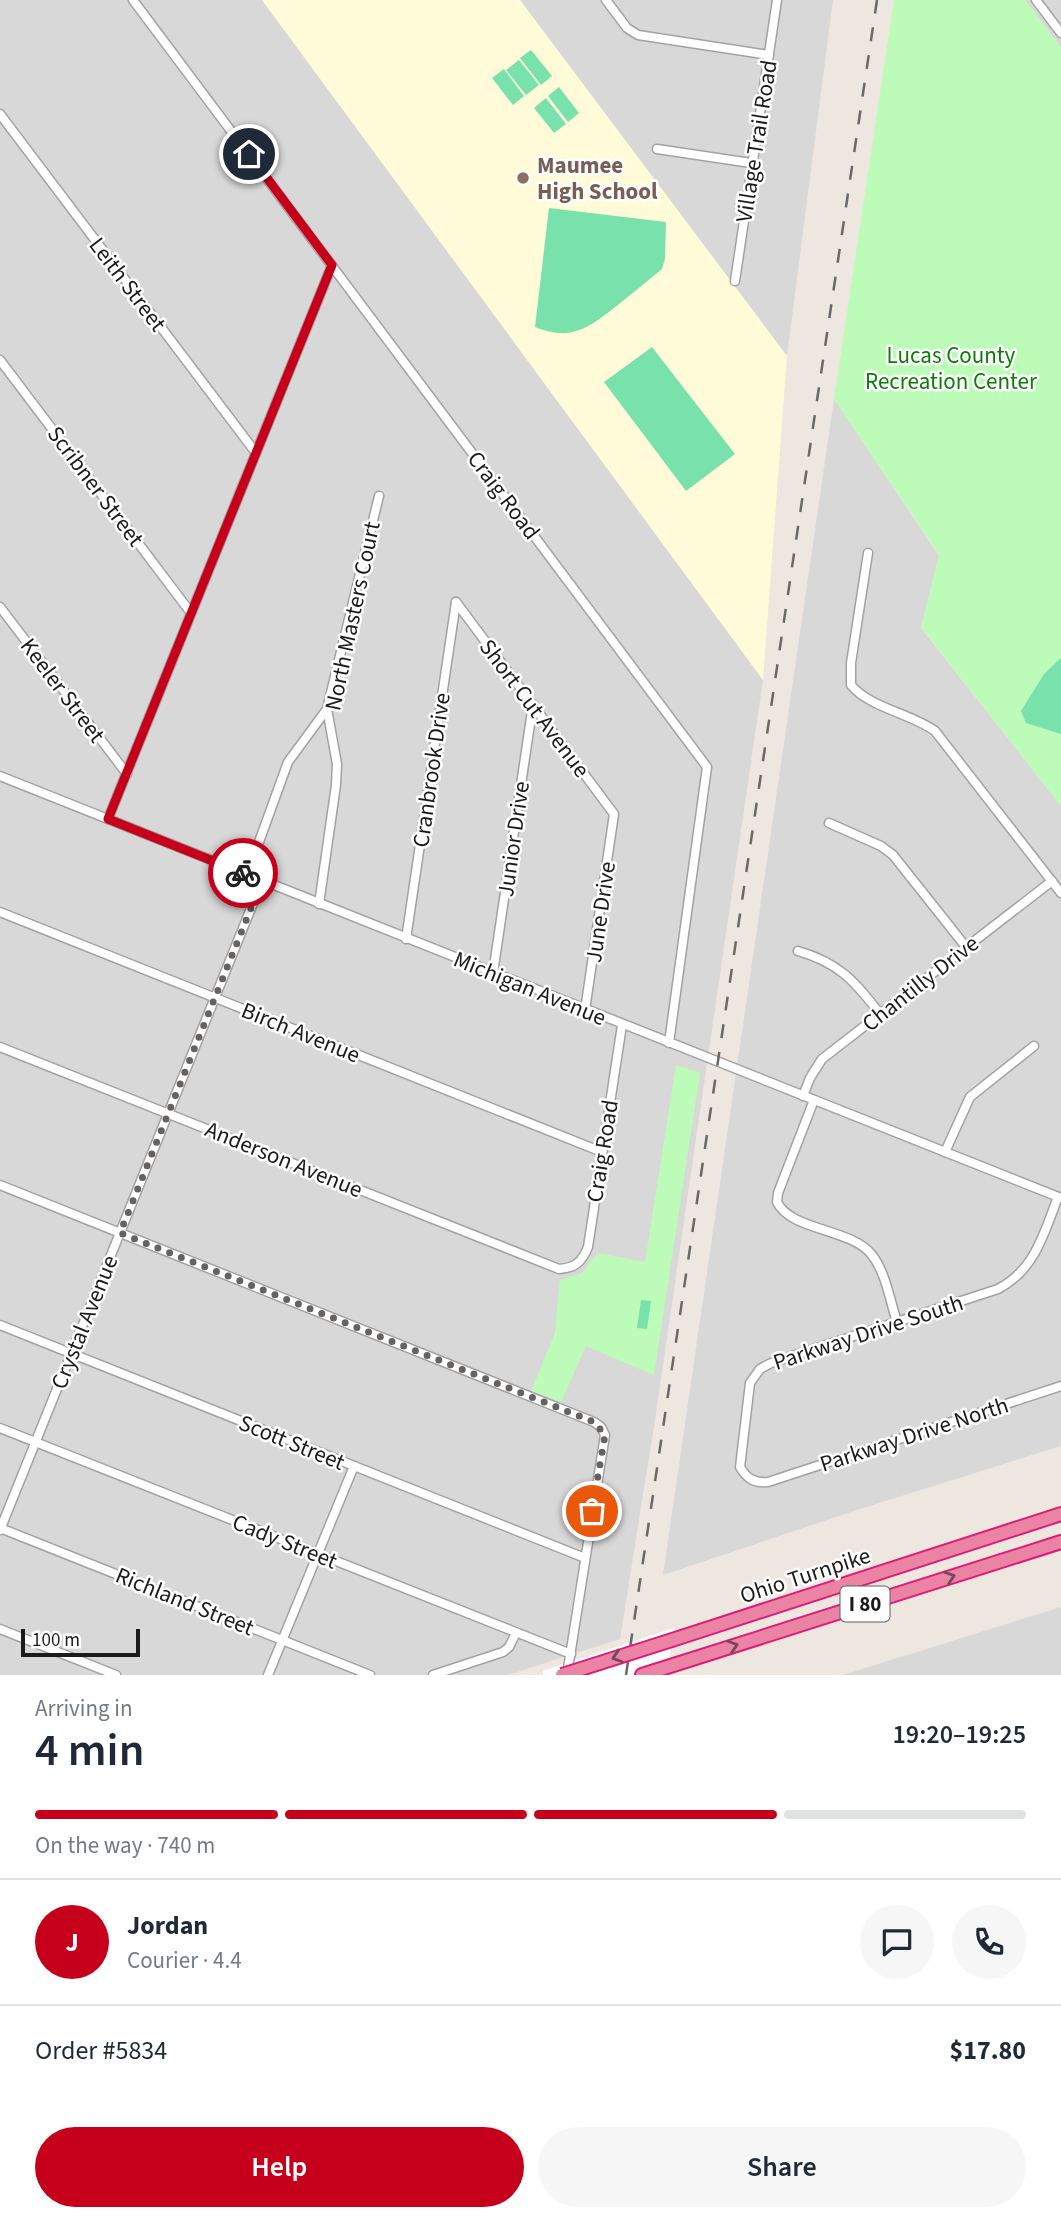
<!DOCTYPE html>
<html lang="en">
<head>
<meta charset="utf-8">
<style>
	:root { --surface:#fff; --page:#f6f6f7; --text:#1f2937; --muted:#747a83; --line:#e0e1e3; --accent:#c6001a }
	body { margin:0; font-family:"Source Sans 3",sans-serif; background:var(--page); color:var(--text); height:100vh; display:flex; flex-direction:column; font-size:26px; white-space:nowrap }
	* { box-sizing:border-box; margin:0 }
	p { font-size:23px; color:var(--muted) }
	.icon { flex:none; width:38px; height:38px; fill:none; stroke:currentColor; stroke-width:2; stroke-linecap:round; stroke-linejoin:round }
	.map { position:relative; height:1675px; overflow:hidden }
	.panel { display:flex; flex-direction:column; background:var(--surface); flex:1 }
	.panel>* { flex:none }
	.scale { position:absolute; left:21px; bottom:18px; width:119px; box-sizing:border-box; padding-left:7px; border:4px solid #1b1b1b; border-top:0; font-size:19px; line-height:24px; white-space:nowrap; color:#1b1b1b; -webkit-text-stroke:5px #fff; paint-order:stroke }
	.pin { position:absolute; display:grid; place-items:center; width:60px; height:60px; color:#fff; margin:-30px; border:4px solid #fff; border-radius:50%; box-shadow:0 2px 7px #0007 }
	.courier { position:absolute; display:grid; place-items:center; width:70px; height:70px; margin:-35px; border:5px solid #c6001a; border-radius:50%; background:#fff; color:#222; box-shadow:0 2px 9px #0007 }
	.head em { font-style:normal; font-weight:600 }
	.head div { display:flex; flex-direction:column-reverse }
	.head { display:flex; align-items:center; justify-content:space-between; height:119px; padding:0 35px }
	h1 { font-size:46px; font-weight:600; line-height:52px }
	.bar { display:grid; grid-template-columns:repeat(4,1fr); gap:10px 7px; align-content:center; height:84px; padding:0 35px }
	.bar i { height:9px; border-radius:5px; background:var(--line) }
	.bar .current { background:var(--accent) }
	.bar p { grid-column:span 4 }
	.line { display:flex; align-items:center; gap:18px; padding:0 35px; border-top:2px solid var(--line) }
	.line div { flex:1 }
	.round { display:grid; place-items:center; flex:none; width:74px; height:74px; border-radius:37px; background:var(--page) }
	.cta { display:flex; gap:14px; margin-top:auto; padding:14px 35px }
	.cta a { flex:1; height:80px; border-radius:42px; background:var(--accent); color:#fff; font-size:28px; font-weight:600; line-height:80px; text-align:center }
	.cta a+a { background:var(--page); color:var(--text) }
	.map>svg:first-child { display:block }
	.residential { fill:#d9d8d8 }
	.education { fill:#fffad7 }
	.park { fill:#bdfbb9 }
	.pitch { fill:#79e1ab }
	.pier { fill:#fff }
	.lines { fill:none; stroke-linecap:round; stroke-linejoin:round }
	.minor-casing { stroke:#a2a2a2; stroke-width:11 }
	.highway-casing { stroke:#dd1b78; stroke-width:16 }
	.minor { stroke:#fff; stroke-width:8 }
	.highway { stroke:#ea83a4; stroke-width:12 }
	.rail { stroke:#696969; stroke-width:2.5; stroke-dasharray:14 14; stroke-linecap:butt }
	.highway-bridge-casing { stroke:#dd1b78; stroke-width:16; stroke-linecap:butt }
	.highway-bridge { stroke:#ea83a4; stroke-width:12 }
	.oneway { stroke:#784a59 }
	.done { stroke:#656260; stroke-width:7; stroke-dasharray:0 12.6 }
	.route { stroke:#c6001a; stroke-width:9 }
	.education-dot { fill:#8d6e63; stroke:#fff; stroke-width:2.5 }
	.labels { text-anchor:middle; stroke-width:5; stroke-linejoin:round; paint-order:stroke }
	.shield { fill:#fff; stroke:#5f5f5f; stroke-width:2 }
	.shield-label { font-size:21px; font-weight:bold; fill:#1b1b1b }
	.street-label { font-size:23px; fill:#1b1b1b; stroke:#fff }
	.education-label { font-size:23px; font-weight:bold; fill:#785e54; stroke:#fff; text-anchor:start }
	.park-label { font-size:23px; fill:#0c7c06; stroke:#fff }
</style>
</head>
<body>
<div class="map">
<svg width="1061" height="1675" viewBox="0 0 1061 1675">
	<rect width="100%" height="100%" fill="#eee7e0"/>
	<g class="residential">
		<path d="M0 0H262L763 680 655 1420 620 1639 508 1675H0Z"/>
		<path d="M520 0H833L787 356Z"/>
		<path d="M1025 0H1061V47Z"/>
		<path d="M834 399 939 556 921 628 1061 806V1446L857 1510 663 1575Z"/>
		<path d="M1061 1607V1675H843Z"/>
	</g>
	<path class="education" d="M262 0H520L787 356 763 680Z"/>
	<g class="park">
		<path d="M894 0H1025L1061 47V806L921 627 939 555 834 399Z"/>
		<path d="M676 1065 700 1073 654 1375 586 1346 561 1402 531 1391 555 1333 560 1280 582 1273 598 1253 645 1262Z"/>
	</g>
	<g class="pitch">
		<path d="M531 50 552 76 541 85 520 58Z"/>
		<path d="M519 60 539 85 526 95 506 70Z"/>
		<path d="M504 69 524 96 513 105 492 78Z"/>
		<path d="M559 87 579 113 568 122 548 96Z"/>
		<path d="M546 98 566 124 554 133 534 108Z"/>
		<path d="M549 208 666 222 665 259 662 269C647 281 633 293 619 304 590 327 572 342 535 327Z"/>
		<path d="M652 347 735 454 686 491 604 382Z"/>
		<path d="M1061 658V734L1026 723 1021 711 1044 674Z"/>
		<path d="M641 1300 651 1301 647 1329 637 1328Z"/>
	</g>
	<path class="pier" d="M674 1628 667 1675H543V1671Z"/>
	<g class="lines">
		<defs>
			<g id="minor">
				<path d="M133 0 707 767 669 1043"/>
				<path d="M606 0 627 28 638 35 769 55"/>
				<path d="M1036 0 1061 33"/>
				<path d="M0 114 256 453"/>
				<path d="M657 149 751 163"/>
				<path d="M735 281 777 0"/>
				<path d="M0 360 191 613"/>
				<path d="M868 553 851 663V685C870 708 910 713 935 731L1061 893"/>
				<path d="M456 602 614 814 585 1010"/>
				<path d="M0 607 127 774"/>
				<path d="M0 776 1061 1198"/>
				<path d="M108 819 332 265"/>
				<path d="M829 823 881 846 893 855 966 947"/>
				<path d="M247 875 288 762 327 709"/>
				<path d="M319 904 336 785 337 764 327 709 379 496"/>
				<path d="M0 912 602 1152"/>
				<path d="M406 939 456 602"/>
				<path d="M798 951C839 963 855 981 880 1014"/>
				<path d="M493 973 533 704"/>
				<path d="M0 1047 559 1269C575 1268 582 1262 588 1247L622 1025"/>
				<path d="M803 1096 810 1078 822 1059 1052 881"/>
				<path d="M814 1100 778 1193 777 1202C791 1231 851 1228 872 1255 886 1273 890 1301 897 1322"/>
				<path d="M945 1152 970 1097 1034 1046"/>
				<path d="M0 1185 594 1422 601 1427 605 1435 567 1675"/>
				<path d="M1058 1197C1044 1233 1035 1270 998 1289L771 1363 760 1369 750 1383 740 1467C747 1479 754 1483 768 1482L1061 1386"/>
				<path d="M0 1325 585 1558"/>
				<path d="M0 1428 571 1654"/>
				<path d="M0 1528 370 1675"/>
				<path d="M0 1530 262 881"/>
				<path d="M0 1629 116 1675"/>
				<path d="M268 1675 354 1466"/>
				<path d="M433 1675 503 1652 509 1647 516 1633"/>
			</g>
			<g id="highway">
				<path d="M672 1640 1061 1514"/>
				<path d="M642 1675 1061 1542"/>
			</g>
		</defs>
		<use href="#minor" class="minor-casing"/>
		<use href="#highway" class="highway-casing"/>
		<use href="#minor" class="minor"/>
		<use href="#highway" class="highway"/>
		<path class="rail" d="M626 1675 877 0"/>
		<defs>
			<path id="highway-bridge" d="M562 1675 672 1640"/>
		</defs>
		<use href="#highway-bridge" class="highway-bridge-casing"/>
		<use href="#highway-bridge" class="highway-bridge"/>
	</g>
	<defs><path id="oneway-chevron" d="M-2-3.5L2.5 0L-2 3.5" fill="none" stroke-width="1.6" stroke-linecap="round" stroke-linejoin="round" transform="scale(1.75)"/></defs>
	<g class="oneway">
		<use href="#oneway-chevron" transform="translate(950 1577) rotate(-18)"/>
		<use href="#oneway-chevron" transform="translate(733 1646) rotate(-18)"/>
		<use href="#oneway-chevron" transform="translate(617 1657) rotate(162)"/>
	</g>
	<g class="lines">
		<path class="done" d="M243 873 262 881 120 1233 594 1422 605 1435 592 1511"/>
		<path class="route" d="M243 873 108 819 332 265 249 154"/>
	</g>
	<circle class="education-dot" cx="523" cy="178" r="7"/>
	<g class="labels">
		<rect class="shield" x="840.5" y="1586.5" width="49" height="35" rx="5"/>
		<g class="shield-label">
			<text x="865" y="1611">I 80</text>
		</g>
		<g class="street-label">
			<text transform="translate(756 141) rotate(-81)" y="8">Village Trail Road</text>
			<text transform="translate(128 284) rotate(53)" y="8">Leith Street</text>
			<text transform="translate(96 486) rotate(53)" y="8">Scribner Street</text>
			<text transform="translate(504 495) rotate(53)" y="8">Craig Road</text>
			<text transform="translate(352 616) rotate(-78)" y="8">North Masters Court</text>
			<text transform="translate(63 690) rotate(53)" y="8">Keeler Street</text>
			<text transform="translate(535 708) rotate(53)" y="8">Short Cut Avenue</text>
			<text transform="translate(431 770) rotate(-82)" y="8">Cranbrook Drive</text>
			<text transform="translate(513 839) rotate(-82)" y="8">Junior Drive</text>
			<text transform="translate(600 912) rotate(-82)" y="8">June Drive</text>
			<text transform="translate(920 983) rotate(-38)" y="8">Chantilly Drive</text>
			<text transform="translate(530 988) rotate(22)" y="8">Michigan Avenue</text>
			<text transform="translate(301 1032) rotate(22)" y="8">Birch Avenue</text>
			<text transform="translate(602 1151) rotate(-81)" y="8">Craig Road</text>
			<text transform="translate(284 1159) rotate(22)" y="8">Anderson Avenue</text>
			<text transform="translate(84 1322) rotate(-68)" y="8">Crystal Avenue</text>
			<text transform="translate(868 1332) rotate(-18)" y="8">Parkway Drive South</text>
			<text transform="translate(914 1434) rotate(-18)" y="8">Parkway Drive North</text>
			<text transform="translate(292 1442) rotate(22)" y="8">Scott Street</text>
			<text transform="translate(285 1541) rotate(22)" y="8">Cady Street</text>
			<text transform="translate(805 1575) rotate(-18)" y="8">Ohio Turnpike</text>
			<text transform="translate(185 1601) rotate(22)" y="8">Richland Street</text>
		</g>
		<g class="education-label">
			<text x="537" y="173">Maumee<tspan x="537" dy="26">High School</tspan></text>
		</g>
		<g class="park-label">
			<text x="951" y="363">Lucas County<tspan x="951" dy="26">Recreation Center</tspan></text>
		</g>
	</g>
</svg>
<div class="scale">100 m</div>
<div class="pin" style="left:592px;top:1511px;background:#ea580c"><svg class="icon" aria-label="bag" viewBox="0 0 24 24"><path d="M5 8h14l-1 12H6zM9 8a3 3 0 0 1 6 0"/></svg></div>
<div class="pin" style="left:249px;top:154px;background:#1f2937"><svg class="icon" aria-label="home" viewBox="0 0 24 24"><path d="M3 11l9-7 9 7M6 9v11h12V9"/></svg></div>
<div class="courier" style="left:243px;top:873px"><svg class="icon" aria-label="bike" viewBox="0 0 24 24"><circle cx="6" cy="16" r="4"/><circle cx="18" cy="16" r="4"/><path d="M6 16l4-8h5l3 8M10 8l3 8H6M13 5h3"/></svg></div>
</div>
<section class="panel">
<div class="head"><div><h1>4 min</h1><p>Arriving in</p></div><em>19:20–19:25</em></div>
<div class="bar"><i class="current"></i><i class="current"></i><i class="current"></i><i></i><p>On the way · 740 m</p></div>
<div class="line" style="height:126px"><b class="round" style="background:var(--accent);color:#fff">J</b><div><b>Jordan</b><p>Courier · 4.4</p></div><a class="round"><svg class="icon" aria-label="chat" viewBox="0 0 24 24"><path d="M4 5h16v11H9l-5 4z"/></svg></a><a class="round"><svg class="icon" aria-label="phone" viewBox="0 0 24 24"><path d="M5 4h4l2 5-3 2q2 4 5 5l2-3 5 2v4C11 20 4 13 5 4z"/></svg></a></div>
<div class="line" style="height:91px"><div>Order #5834</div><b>$17.80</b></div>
<div class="cta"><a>Help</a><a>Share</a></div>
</section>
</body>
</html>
